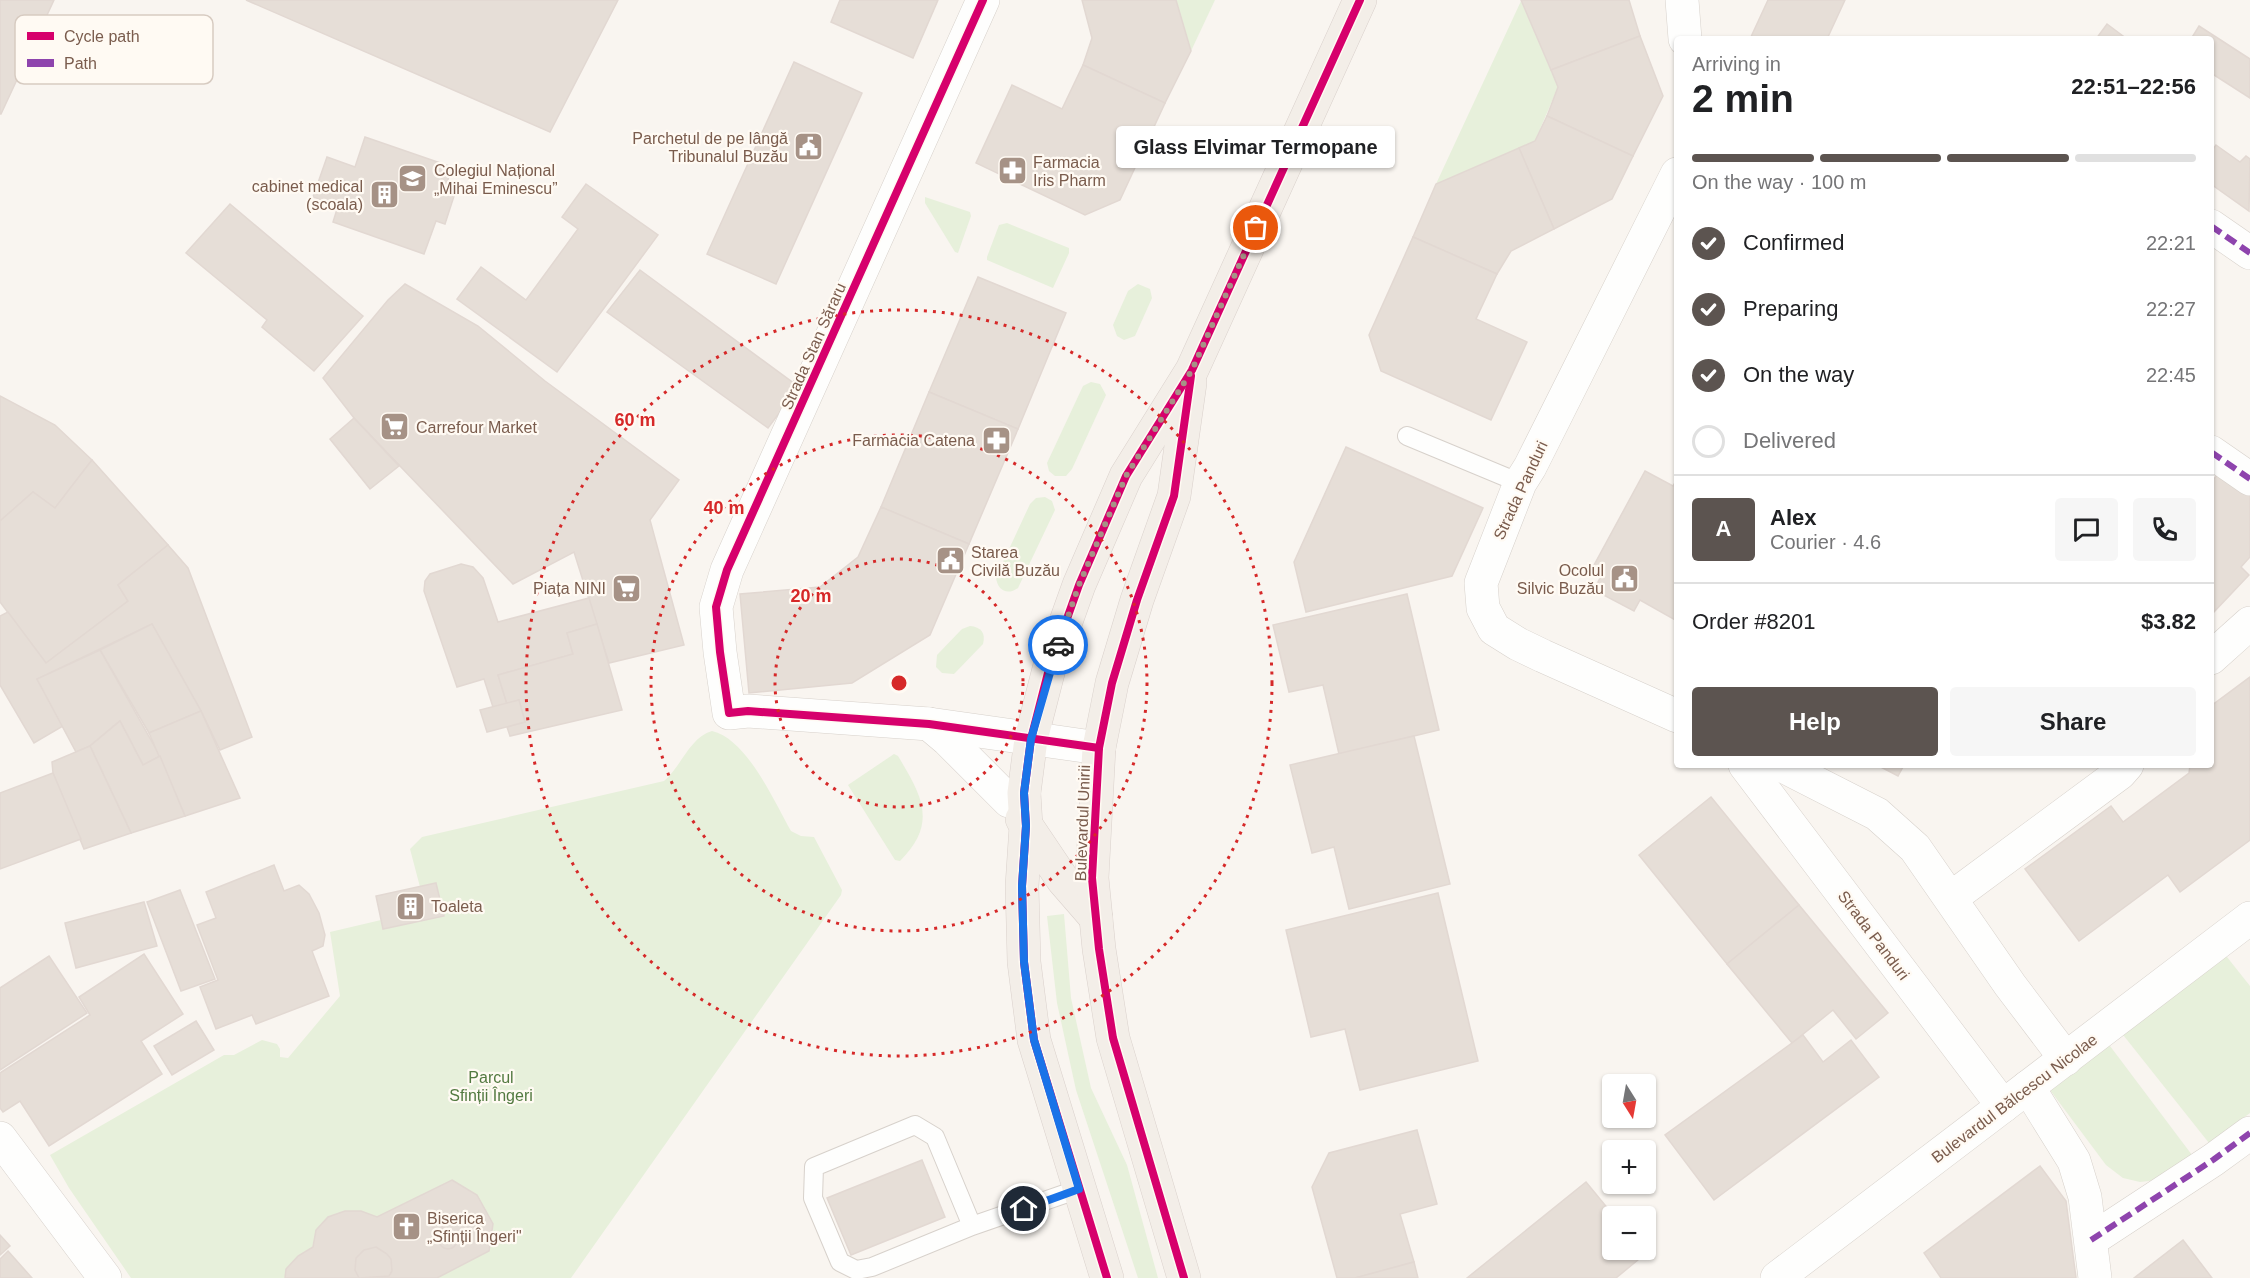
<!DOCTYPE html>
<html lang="en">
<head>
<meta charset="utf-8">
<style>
	:root { --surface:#fff; --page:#f6f6f6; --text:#202124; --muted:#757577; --line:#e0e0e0; --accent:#5c5450 }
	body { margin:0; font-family:Helvetica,sans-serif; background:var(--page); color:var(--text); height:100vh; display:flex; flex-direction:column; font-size:22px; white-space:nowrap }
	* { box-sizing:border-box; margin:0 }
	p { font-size:20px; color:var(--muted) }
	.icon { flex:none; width:33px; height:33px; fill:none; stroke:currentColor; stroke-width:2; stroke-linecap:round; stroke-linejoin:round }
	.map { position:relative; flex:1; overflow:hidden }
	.sheet { position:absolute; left:1674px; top:36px; width:540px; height:732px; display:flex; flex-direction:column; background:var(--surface); border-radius:6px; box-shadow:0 2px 4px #0004 }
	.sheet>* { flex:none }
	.needle { width:39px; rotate:169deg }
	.buttons { position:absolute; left:1602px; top:1074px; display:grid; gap:12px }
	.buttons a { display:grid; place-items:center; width:54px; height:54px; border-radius:6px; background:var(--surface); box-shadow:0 2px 4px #0004; font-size:30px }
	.pin { position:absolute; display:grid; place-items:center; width:51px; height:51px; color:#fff; margin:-26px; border:3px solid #fff; border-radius:50%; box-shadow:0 2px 6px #0007 }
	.courier { position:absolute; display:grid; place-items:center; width:60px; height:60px; margin:-30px; border:4px solid #1a73e8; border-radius:50%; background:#fff; color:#222; box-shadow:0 2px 8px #0007 }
	.bubble { position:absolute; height:42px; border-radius:6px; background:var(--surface); box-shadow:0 2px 4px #0004; font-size:20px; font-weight:700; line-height:42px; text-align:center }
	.head em { font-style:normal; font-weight:700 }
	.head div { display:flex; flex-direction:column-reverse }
	.head { display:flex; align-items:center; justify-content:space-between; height:102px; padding:0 18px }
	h1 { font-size:39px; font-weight:700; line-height:45px }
	.bar { display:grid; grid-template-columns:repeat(4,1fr); gap:9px 6px; align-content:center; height:72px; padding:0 18px }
	.bar i { height:8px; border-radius:4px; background:var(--line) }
	.bar .on { background:var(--accent) }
	.bar p { grid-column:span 4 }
	.line { display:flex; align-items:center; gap:15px; padding:0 18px; border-top:2px solid var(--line) }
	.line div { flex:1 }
	.round { display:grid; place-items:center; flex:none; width:63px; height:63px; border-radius:6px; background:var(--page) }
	ol { padding:0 18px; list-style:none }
	li { display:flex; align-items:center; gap:18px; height:66px }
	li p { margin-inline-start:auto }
	li .icon { padding:6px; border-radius:50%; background:var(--accent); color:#fff; stroke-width:4 }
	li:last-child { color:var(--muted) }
	li i { width:33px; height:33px; border:3px solid var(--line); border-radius:50% }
	.button { display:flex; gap:12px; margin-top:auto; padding:12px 18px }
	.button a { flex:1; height:69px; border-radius:6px; background:var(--accent); color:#fff; font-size:24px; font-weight:700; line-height:69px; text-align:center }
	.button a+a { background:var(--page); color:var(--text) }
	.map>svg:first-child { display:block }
	.green { fill:#e7f0db }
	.building { fill:#e6ded7; stroke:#e2d8d2; stroke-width:1.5 }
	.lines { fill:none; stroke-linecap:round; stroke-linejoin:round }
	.service-casing { stroke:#d7d1cb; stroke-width:20 }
	.minor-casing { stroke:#d7d1cb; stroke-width:34 }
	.tertiary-casing { stroke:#d7d1cb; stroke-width:34 }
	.primary-casing { stroke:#dad1cc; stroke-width:34 }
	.service { stroke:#fefefd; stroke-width:18 }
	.minor { stroke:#fefefd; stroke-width:33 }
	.tertiary { stroke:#fefefd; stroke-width:33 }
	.primary { stroke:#f3eee8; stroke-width:33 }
	.quiet { stroke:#8e44ad; stroke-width:6; stroke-dasharray:12 6; stroke-linecap:butt }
	.cycleway-casing { stroke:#fffaf3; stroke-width:11 }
	.cycleway { stroke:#d6006c; stroke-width:8 }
	.done { stroke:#a69286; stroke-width:6; stroke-dasharray:0 10.8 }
	.route { stroke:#1a73e8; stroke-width:8 }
	.ring { fill:none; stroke:#d62828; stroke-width:3; stroke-dasharray:3 6 }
	.labels { text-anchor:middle; stroke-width:4.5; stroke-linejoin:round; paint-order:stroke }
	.poi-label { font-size:16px; fill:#7a5c4d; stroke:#fffaf3; text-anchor:start }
	.street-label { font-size:16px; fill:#7a5c4d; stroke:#fffaf3 }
	.park-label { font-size:16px; fill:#537a41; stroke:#fffaf3 }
	.key { fill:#fffaf3; stroke:#d7cbc1; stroke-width:1.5 }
	.key-label { font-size:16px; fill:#7a5c4d }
	.centre { fill:#d62828; stroke:#fffaf3; stroke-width:3 }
	.ring-label { font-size:18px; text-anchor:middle; font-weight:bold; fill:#d62828; stroke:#fffaf3; stroke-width:4.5; stroke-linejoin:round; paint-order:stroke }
</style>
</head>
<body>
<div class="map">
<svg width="2250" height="1278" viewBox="0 0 2250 1278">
	<rect width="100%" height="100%" fill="#f9f5f0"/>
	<g class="green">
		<path d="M1176 0H1215L1191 51Z"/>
		<path d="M1521 1 1558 87 1535 141 1436 184Z"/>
		<path d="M925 197 970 212 971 216 958 253 955 252 925 203Z"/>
		<path d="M1007 223 1069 248V253L1053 288 987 260V257L999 225Z"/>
		<path d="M1138 284 1150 289 1152 298 1135 336 1124 340 1117 336 1113 325 1128 291Z"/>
		<path d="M1091 382 1100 384 1106 395 1072 469 1066 476H1055L1049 471 1047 463 1083 386Z"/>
		<path d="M1045 497 1052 501 1055 510 1018 588C1007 596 997 590 996 577L1030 504 1036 498Z"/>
		<path d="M970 626C981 627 986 633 983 644L954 674 942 673 936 667 937 655 962 629Z"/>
		<path d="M712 731C747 739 774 801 791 831L801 836 814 837 842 890 841 895 571 1278H131L69 1188 50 1155 224 1055H234L262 1040 277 1044 280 1049V1057L288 1058 340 996 330 932 381 920 383 929 444 916 436 883 420 887 410 849 422 837 664 781C681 767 690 737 712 731Z"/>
		<path d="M894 754 898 756C922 796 938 823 900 861L895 860 848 785Z"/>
		<path d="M1064 914 1071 998 1091 1088 1127 1165 1158 1278H1138L1076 1090 1057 1003 1047 916Z"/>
		<path d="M2223 952 2250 986V1113L2209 1143 2120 1031Z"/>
		<path d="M2107 1042 2192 1155 2158 1180 2140 1182 2123 1178 2106 1165 2047 1086Z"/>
	</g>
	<g class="building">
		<path d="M0 0H54L1 114H0Z"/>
		<path d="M246 0H618L550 132Z"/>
		<path d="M840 0H938L913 58 831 22Z"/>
		<path d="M1082 0H1176L1191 51 1165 103 1083 65 1092 38Z"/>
		<path d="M1521 0H1629L1640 36 1551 70Z"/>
		<path d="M1768 0H1845L1827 39H1750Z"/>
		<path d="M2107 24 2127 39H2096Z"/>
		<path d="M2199 26 2250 59V98L2211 73V39H2191Z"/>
		<path d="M1640 36 1663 96 1633 156 1547 116 1558 87 1551 70Z"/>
		<path d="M794 62 862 93 776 284 707 254Z"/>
		<path d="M1083 65 1165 103 1120 200 1085 215 976 163 1012 85 1062 109Z"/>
		<path d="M1547 116 1633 156 1612 199 1554 229 1519 148 1535 141Z"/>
		<path d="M365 137 452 167 445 189 455 193 445 224 436 221 424 254 333 222 338 206 313 197 327 157 355 167Z"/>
		<path d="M2216 145 2240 162 2246 156 2250 159 2249 211 2211 184V152Z"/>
		<path d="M1519 148 1554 229 1511 251 1497 274 1413 237 1436 184Z"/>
		<path d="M586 184 658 235 557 372 457 299 481 267 526 300 578 229 562 217Z"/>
		<path d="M230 204 363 316 314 371 262 327 267 320 186 253Z"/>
		<path d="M1413 237 1497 274 1476 319 1527 342 1491 420 1381 371 1369 335Z"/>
		<path d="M640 270 799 387 768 428 607 312Z"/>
		<path d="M978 277 1066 313 1018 429 929 392Z"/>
		<path d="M405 284 478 326 545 381 679 480 650 520 684 645 609 663 574 552 513 584 354 418 323 378 388 300Z"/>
		<path d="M929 392 1018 429 969 544 881 507Z"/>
		<path d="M0 396 55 425 92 460 55 508 33 492 0 521Z"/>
		<path d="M354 418 399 466 370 489 330 439Z"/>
		<path d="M1346 447 1483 508 1452 576 1306 612 1294 562Z"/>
		<path d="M92 460 168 545 118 585 128 601 46 663 0 602V521L33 492 55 508Z"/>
		<path d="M2223 469 2250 494V557L2241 567 2249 575 2211 615V482Z"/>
		<path d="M1645 471 1673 486 1677 479V621L1640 600 1634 611 1594 590 1603 572 1593 567Z"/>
		<path d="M881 507 969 544 930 635 852 683 749 693 740 594 820 587 858 557Z"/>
		<path d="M168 545 188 568 252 737 220 750 201 711 152 624 37 679 63 726 34 743 0 685V616L8 612 46 663 128 601 118 585Z"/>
		<path d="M461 564 473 567 483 578 498 622 589 598 597 624 567 633 573 654 498 675 507 704 493 707 484 679 457 687 424 591 425 581 430 574Z"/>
		<path d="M1407 594 1439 730 1339 754 1323 685 1289 692 1273 625Z"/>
		<path d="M152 624 201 711 149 733 100 650Z"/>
		<path d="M597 624 622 710 510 736 507 727 525 722 519 700 507 704 498 675 573 654 567 633Z"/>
		<path d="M100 650 160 756 143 765 120 721 90 746 76 752 37 679Z"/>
		<path d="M2250 677V840L2180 892 2168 875 2079 941 2025 869 2111 806 2123 822 2189 773 2190 765H2211V706Z"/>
		<path d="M519 700 525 722 487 732 480 710Z"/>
		<path d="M201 711 240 798 185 816 149 733Z"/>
		<path d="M120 721 143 765 160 756 185 816 131 833 90 746Z"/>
		<path d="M1414 736 1450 884 1349 909 1334 847 1312 853 1290 765Z"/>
		<path d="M90 746 131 833 84 849 53 773 52 762Z"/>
		<path d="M1877 765H1904L1898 776Z"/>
		<path d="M53 773 81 839 0 869V793Z"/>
		<path d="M1711 797 1799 905 1727 964 1639 855Z"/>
		<path d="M274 865 284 891 299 885 309 894 319 913 325 935 323 946 312 951 329 996 256 1024 252 1015 216 1029 200 987 218 980 197 925 216 918 206 892Z"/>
		<path d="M436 883 444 916 383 929 376 896Z"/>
		<path d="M180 890 215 979 181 991 147 902Z"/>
		<path d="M1438 893 1478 1061 1360 1090 1345 1029 1311 1037 1286 930Z"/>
		<path d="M144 902 157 946 76 968 65 923Z"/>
		<path d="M1799 905 1888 1013 1856 1039 1833 1010 1792 1043 1727 964Z"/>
		<path d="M144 954 183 1014 141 1041 162 1074 49 1146 20 1101 3 1112 0 1108V1073L90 1015 79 997Z"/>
		<path d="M49 956 87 1013 0 1070V988Z"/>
		<path d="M196 1021 214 1050 172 1075 154 1046Z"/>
		<path d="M1803 1035 1823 1062 1851 1040 1879 1077 1714 1200 1665 1135Z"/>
		<path d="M1417 1130 1437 1204 1400 1214 1414 1262 1355 1278H1337L1312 1187 1329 1153Z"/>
		<path d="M922 1160 945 1217 851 1255 827 1198Z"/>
		<path d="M2040 1166 2066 1201 2076 1278H1941L1924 1253Z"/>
		<path d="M452 1180 477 1195 493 1224 489 1251 437 1278H285L286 1269 298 1256 313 1247 316 1230 328 1217 345 1211H361L377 1217Z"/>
		<path d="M1586 1182 1614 1216 1612 1250H1640L1644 1255 1616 1278H1467Z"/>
		<circle cx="438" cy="1220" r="9"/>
		<circle cx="448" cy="1240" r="9"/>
		<path d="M0 1235 10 1246 0 1255Z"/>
		<path d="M2183 1240 2212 1278H2134Z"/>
		<path d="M376 1247 387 1254 391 1259 392 1271 389 1276 359 1278 355 1270 356 1258 364 1250Z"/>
		<path d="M8 1251 32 1278H0V1259Z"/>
		<path d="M1414 1262 1418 1278H1355Z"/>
	</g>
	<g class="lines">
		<defs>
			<g id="service">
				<path d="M1407 436 1520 483"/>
				<path d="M972 1226 935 1137 915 1125 814 1167 813 1198 840 1262 856 1270 872 1267 972 1226 1079 1189"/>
			</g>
			<g id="minor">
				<path d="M983 0 727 570 716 607 720 652 729 713 748 711 929 724 1099 748"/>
				<path d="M1682 0 1685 39"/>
				<path d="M1677 174 1530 467 1520 483 1481 583 1483 608 1494 629 1518 644 1543 656 1677 716"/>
				<path d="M2211 226 2250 253"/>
				<path d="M2211 452 2250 479"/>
				<path d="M2211 658 2250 623"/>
				<path d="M929 724 948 740 1009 801 1024 793"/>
				<path d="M1745 765 2003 1106"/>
				<path d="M1781 765 1877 814 1915 848 2010 985 2066 1059"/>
				<path d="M1951 898 2120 773 2127 765"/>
				<path d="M2028 1087 2074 1161 2085 1197 2095 1278"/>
				<path d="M0 1138 105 1278"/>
				<path d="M2091 1240 2213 1160 2250 1133"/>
			</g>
			<path id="tertiary" d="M1777 1278 2250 918"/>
			<g id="primary">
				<path d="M1022 819 1063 880 1096 918"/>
				<path d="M1107 1278 1034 1040 1024 962 1022 886 1026 826 1024 793 1031 739 1049 669 1079 585 1126 476 1192 370 1360 0"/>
				<path d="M1184 1278 1113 1038 1099 949 1092 878 1099 748 1112 683 1137 600 1174 496 1190 383"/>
			</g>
		</defs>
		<use href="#service" class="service-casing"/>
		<use href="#minor" class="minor-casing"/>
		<use href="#tertiary" class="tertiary-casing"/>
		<use href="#primary" class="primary-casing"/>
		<use href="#service" class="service"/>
		<use href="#minor" class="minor"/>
		<use href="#tertiary" class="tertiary"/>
		<use href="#primary" class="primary"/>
		<g class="quiet">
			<path d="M2211 226 2250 253"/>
			<path d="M2211 452 2250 479"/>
			<path d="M2091 1240 2213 1160 2250 1133"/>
		</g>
		<defs>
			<g id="cycleway">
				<path d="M983 0 727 570 716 607 720 652 729 713 748 711 929 724 1099 748"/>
				<path d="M1107 1278 1034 1040 1024 962 1022 886 1026 826 1024 793 1031 739 1049 669 1079 585 1126 476 1192 370 1360 0"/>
				<path d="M1184 1278 1113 1038 1099 949 1092 878 1099 748 1112 683 1137 600 1174 496 1191 376"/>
			</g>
		</defs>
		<use href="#cycleway" class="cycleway-casing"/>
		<use href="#cycleway" class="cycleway"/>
	</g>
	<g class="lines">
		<path class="done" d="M1058 645 1079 585 1126 476 1192 370 1256 228"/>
		<path class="route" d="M1024 1209 1079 1189 1034 1040 1024 962 1022 886 1026 826 1024 793 1031 739 1058 645"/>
	</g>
	<g class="ring">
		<circle cx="899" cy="683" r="124"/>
		<circle cx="899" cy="683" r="248"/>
		<circle cx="899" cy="683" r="373"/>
	</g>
	<defs>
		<symbol id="civic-square" viewBox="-11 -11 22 22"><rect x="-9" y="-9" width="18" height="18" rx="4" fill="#a69286" stroke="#fffaf3"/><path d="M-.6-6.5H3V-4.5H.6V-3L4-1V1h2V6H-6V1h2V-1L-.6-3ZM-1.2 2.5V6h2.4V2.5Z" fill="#fff"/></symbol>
		<symbol id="pharmacy-square" viewBox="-11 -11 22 22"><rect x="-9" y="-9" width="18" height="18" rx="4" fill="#a69286" stroke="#fffaf3"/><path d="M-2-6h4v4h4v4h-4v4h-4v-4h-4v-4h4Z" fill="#fff"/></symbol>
		<symbol id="university-square" viewBox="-11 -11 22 22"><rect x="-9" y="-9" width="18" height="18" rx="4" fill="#a69286" stroke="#fffaf3"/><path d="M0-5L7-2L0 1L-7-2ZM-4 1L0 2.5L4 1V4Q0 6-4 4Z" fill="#fff"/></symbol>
		<symbol id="building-square" viewBox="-11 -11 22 22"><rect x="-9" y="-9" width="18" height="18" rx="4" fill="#a69286" stroke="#fffaf3"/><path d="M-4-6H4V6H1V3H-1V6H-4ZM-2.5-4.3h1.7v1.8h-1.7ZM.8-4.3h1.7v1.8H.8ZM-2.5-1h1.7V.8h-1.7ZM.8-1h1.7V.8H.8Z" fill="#fff"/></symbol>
		<symbol id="supermarket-square" viewBox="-11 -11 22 22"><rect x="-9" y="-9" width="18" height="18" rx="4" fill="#a69286" stroke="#fffaf3"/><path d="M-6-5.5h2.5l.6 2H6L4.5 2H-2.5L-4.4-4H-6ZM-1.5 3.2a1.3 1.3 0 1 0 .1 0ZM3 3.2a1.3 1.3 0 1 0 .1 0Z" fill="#fff"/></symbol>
		<symbol id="church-square" viewBox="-11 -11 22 22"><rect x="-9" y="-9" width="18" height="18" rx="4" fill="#a69286" stroke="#fffaf3"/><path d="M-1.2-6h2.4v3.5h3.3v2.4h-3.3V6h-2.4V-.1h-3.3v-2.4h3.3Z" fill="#fff"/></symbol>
	</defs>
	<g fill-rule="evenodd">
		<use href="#civic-square" x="792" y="130" width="33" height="33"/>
		<use href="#pharmacy-square" x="996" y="154" width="33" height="33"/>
		<use href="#university-square" x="396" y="162" width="33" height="33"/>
		<use href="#building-square" x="368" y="178" width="33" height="33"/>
		<use href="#supermarket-square" x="378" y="410" width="33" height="33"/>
		<use href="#pharmacy-square" x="980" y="424" width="33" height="33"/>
		<use href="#civic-square" x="934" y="544" width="33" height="33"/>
		<use href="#civic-square" x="1608" y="562" width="33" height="33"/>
		<use href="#supermarket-square" x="610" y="572" width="33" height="33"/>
		<use href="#building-square" x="394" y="890" width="33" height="33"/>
		<use href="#church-square" x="390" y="1210" width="33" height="33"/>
	</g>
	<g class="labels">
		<g class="poi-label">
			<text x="788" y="144" text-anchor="end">Parchetul de pe lângă<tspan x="788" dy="18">Tribunalul Buzău</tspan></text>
			<text x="1033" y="168">Farmacia<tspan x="1033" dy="18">Iris Pharm</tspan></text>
			<text x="434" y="176">Colegiul Național<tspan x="434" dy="18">„Mihai Eminescu”</tspan></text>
			<text x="363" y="192" text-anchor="end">cabinet medical<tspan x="363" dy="18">(scoala)</tspan></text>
			<text x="416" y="433">Carrefour Market</text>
			<text x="975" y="446" text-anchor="end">Farmacia Catena</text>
			<text x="971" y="558">Starea<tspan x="971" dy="18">Civilă Buzău</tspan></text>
			<text x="1604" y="576" text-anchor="end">Ocolul<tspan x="1604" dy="18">Silvic Buzău</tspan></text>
			<text x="606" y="594" text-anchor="end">Piața NINI</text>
			<text x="431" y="912">Toaleta</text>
			<text x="427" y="1224">Biserica<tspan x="427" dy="18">„Sfinții Îngeri"</tspan></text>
		</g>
		<g class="street-label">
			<text transform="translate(813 346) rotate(-66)" y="6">Strada Stan Săraru</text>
			<text transform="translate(1520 490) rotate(-65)" y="6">Strada Panduri</text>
			<text transform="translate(1082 823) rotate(-88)" y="6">Bulevardul Unirii</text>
			<text transform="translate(1874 935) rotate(53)" y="6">Strada Panduri</text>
			<text transform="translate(2014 1098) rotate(-37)" y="6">Bulevardul Bălcescu Nicolae</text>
		</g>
		<g class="park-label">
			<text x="491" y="1083">Parcul<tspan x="491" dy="18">Sfinții Îngeri</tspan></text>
		</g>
	</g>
	<rect x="15" y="15" width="198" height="69" rx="9" class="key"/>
	<rect x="27" y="32" width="27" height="8" fill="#d6006c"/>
	<rect x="27" y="59" width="27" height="8" fill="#8e44ad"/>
	<g class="key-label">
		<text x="64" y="42">Cycle path</text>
		<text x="64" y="69">Path</text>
	</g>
	<circle cx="899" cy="683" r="9" class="centre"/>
	<g class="ring-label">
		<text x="635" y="426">60 m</text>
		<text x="724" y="514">40 m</text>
		<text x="811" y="602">20 m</text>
	</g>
</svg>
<div class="buttons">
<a><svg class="needle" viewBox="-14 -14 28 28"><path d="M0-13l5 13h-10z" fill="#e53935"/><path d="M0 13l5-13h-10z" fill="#757577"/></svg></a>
<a>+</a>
<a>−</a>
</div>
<div class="pin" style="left:1256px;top:228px;background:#ea580c"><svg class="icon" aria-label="bag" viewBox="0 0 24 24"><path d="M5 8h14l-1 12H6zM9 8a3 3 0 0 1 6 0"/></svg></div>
<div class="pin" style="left:1024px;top:1209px;background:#1f2937"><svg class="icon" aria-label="home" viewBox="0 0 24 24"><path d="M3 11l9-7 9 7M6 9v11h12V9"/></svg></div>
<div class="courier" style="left:1058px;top:645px"><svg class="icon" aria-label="car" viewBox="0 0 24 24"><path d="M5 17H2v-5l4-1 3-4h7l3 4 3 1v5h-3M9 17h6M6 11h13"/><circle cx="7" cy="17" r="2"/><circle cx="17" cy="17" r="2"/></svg></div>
<div class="bubble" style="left:1116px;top:126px;width:279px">Glass Elvimar Termopane</div>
<section class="sheet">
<div class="head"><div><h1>2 min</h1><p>Arriving in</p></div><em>22:51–22:56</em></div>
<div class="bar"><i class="on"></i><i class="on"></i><i class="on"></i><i></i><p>On the way · 100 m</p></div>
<ol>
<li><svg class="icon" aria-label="check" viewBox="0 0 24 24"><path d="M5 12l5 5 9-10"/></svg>Confirmed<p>22:21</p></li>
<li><svg class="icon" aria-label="check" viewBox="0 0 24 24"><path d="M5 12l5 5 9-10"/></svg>Preparing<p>22:27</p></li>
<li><svg class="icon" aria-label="check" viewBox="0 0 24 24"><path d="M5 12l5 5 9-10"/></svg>On the way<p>22:45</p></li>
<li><i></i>Delivered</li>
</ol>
<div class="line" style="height:108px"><b class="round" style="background:var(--accent);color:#fff">A</b><div><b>Alex</b><p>Courier · 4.6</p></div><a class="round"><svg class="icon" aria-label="chat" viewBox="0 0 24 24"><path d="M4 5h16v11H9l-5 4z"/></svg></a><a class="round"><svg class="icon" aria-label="phone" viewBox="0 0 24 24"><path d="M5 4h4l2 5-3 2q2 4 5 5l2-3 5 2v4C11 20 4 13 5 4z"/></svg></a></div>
<div class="line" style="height:78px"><div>Order #8201</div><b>$3.82</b></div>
<div class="button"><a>Help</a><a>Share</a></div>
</section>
</div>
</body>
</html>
